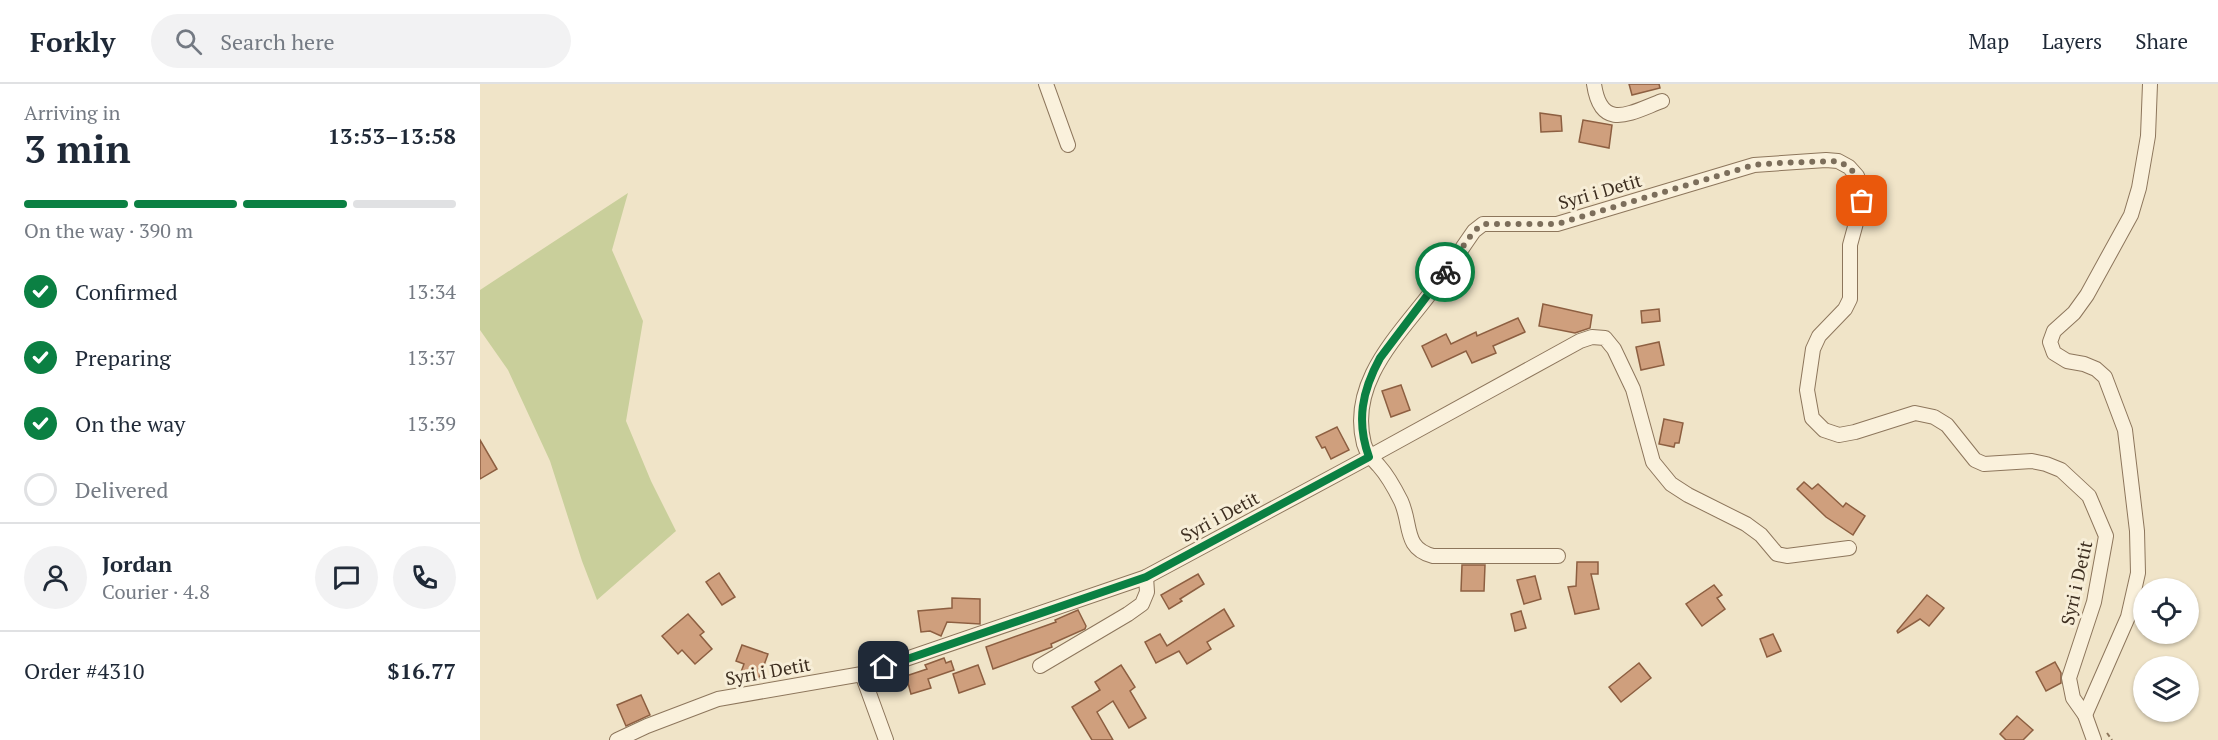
<!DOCTYPE html>
<html lang="en">
<head>
<meta charset="utf-8">
<style>
	:root { --surface:#fff; --page:#f2f2f3; --text:#1f2937; --muted:#747a83; --line:#e0e1e3; --accent:#0b8043 }
	body { margin:0; font-family:"PT Serif",serif; background:var(--page); color:var(--text); height:100vh; display:flex; flex-direction:column; font-size:22px; white-space:nowrap }
	* { box-sizing:border-box; margin:0 }
	p { font-size:20px; color:var(--muted) }
	.icon { flex:none; width:33px; height:33px; fill:none; stroke:currentColor; stroke-width:2; stroke-linecap:round; stroke-linejoin:round }
	.map { position:relative; flex:1; overflow:hidden }
	.drawer { display:flex; flex-direction:column; background:var(--surface); width:480px }
	.drawer>* { flex:none }
	.controls { position:absolute; left:1653px; top:494px; display:grid; gap:12px }
	.controls a { display:grid; place-items:center; width:66px; height:66px; border-radius:50%; background:var(--surface); box-shadow:0 2px 4px #0004; font-size:30px }
	.pin { position:absolute; display:grid; place-items:center; width:51px; height:51px; color:#fff; margin:-26px; border-radius:12px; box-shadow:0 3px 9px #0006 }
	.courier { position:absolute; display:grid; place-items:center; width:60px; height:60px; margin:-30px; border:4px solid #0b8043; border-radius:50%; background:#fff; color:#222; box-shadow:0 2px 8px #0007 }
	.overview em { font-style:normal; font-weight:800 }
	.overview div { display:flex; flex-direction:column-reverse }
	.overview { display:flex; align-items:center; justify-content:space-between; height:102px; padding:0 24px }
	h1 { font-size:39px; font-weight:800; line-height:45px }
	.bar { display:grid; grid-template-columns:repeat(4,1fr); gap:9px 6px; align-content:center; height:72px; padding:0 24px }
	.bar i { height:8px; border-radius:4px; background:var(--line) }
	.bar .on { background:var(--accent) }
	.bar p { grid-column:span 4 }
	.line { display:flex; align-items:center; gap:15px; padding:0 24px; border-top:2px solid var(--line) }
	.line div { flex:1 }
	.round { display:grid; place-items:center; flex:none; width:63px; height:63px; border-radius:32px; background:var(--page) }
	ol { padding:0 24px; list-style:none }
	li { display:flex; align-items:center; gap:18px; height:66px }
	li p { margin-inline-start:auto }
	li .icon { padding:6px; border-radius:50%; background:var(--accent); color:#fff; stroke-width:4 }
	li:last-child { color:var(--muted) }
	li i { width:33px; height:33px; border:3px solid var(--line); border-radius:50% }
	header { display:flex; align-items:center; gap:36px; box-sizing:border-box; height:84px; padding:0 30px; background:var(--surface); border-bottom:2px solid var(--line) }
	header strong { font-size:28px }
	nav { display:flex; gap:33px; margin-inline-start:auto; font-size:21px }
	.search { width:420px; height:54px; background:var(--page); display:flex; align-items:center; gap:15px; box-sizing:border-box; padding:0 21px; border-radius:33px; color:var(--muted); font-size:22px }
	main { display:flex; flex:1; min-height:0 }
	.map>svg:first-child { display:block }
	.green { fill:#c9cf9b }
	.building { fill:#cf9f7d; stroke:#8d5f41; stroke-width:1.5 }
	.lines { fill:none; stroke-linecap:round; stroke-linejoin:round }
	.minor-casing { stroke:#8d765c; stroke-width:16 }
	.path { stroke:#8d765c; stroke-width:2; stroke-dasharray:4.5 3; stroke-linecap:butt }
	.minor { stroke:#faf1dc; stroke-width:14 }
	.done { stroke:#7c6e5b; stroke-width:6; stroke-dasharray:0 10.8 }
	.route { stroke:#0b8043; stroke-width:8 }
	.labels { text-anchor:middle; stroke-width:6; stroke-linejoin:round; paint-order:stroke }
	.street-label { font-size:18px; fill:#3d2e20; stroke:#f7eed8 }
</style>
</head>
<body>
<header>
<strong>Forkly</strong>
<div class="search"><svg class="icon" aria-label="search" viewBox="0 0 24 24"><circle cx="10" cy="10" r="6"/><path d="M15 15l6 6"/></svg>Search here</div>
<nav><a>Map</a><a>Layers</a><a>Share</a></nav>
</header>
<main>
<section class="drawer">
<div class="overview"><div><h1>3 min</h1><p>Arriving in</p></div><em>13:53–13:58</em></div>
<div class="bar"><i class="on"></i><i class="on"></i><i class="on"></i><i></i><p>On the way · 390 m</p></div>
<ol>
<li><svg class="icon" aria-label="check" viewBox="0 0 24 24"><path d="M5 12l5 5 9-10"/></svg>Confirmed<p>13:34</p></li>
<li><svg class="icon" aria-label="check" viewBox="0 0 24 24"><path d="M5 12l5 5 9-10"/></svg>Preparing<p>13:37</p></li>
<li><svg class="icon" aria-label="check" viewBox="0 0 24 24"><path d="M5 12l5 5 9-10"/></svg>On the way<p>13:39</p></li>
<li><i></i>Delivered</li>
</ol>
<div class="line" style="height:108px"><a class="round"><svg class="icon" aria-label="person" viewBox="0 0 24 24"><circle cx="12" cy="8" r="4"/><path d="M4 21q1-7 8-7t8 7"/></svg></a><div><b>Jordan</b><p>Courier · 4.8</p></div><a class="round"><svg class="icon" aria-label="chat" viewBox="0 0 24 24"><path d="M4 5h16v11H9l-5 4z"/></svg></a><a class="round"><svg class="icon" aria-label="phone" viewBox="0 0 24 24"><path d="M5 4h4l2 5-3 2q2 4 5 5l2-3 5 2v4C11 20 4 13 5 4z"/></svg></a></div>
<div class="line" style="height:78px"><div>Order #4310</div><b>$16.77</b></div>
</section>
<div class="map">
<svg width="1738" height="656" viewBox="0 0 1738 656">
	<rect width="100%" height="100%" fill="#f0e4c8"/>
	<path class="green" d="M148 109 132 166 163 237 146 337 171 397 196 447 117 516 102 477 70 377 28 286 0 246V206Z"/>
	<g class="building">
		<path d="M1149 0H1179L1180 4 1152 11Z"/>
		<path d="M1060 29 1081 32 1082 47 1061 48Z"/>
		<path d="M1103 36 1132 41 1129 64 1099 58Z"/>
		<path d="M1063 220 1112 231 1110 244 1095 249 1059 242Z"/>
		<path d="M1179 225 1180 237 1162 239 1161 227Z"/>
		<path d="M1038 234 1045 248 1013 262 1016 269 992 279 986 267 952 283 942 262 966 250 971 260 996 248 997 252Z"/>
		<path d="M1179 258 1184 281 1161 286 1156 263Z"/>
		<path d="M921 301 930 326 911 333 902 307Z"/>
		<path d="M1184 335 1203 339 1199 359H1195L1194 363 1179 360Z"/>
		<path d="M857 343 869 366 851 375 845 363 842 364 836 353Z"/>
		<path d="M0 356 17 385 0 395Z"/>
		<path d="M1324 398 1332 405 1338 400 1363 423 1366 419 1385 432 1373 451 1346 433 1317 405Z"/>
		<path d="M1097 478H1118V490H1111L1119 525 1095 530 1088 503 1096 502Z"/>
		<path d="M982 481H1005L1004 507H981Z"/>
		<path d="M239 489 255 513 242 521 226 498Z"/>
		<path d="M718 490 724 500 700 515 702 517 689 525 681 511Z"/>
		<path d="M1055 492 1061 515 1044 520 1037 496Z"/>
		<path d="M1234 501 1242 511 1237 514 1245 525 1222 542 1206 520Z"/>
		<path d="M1447 511 1464 524 1449 542 1440 535 1418 549 1417 547Z"/>
		<path d="M472 514 500 515V540L467 538 461 552 450 547 441 548 438 527 472 524Z"/>
		<path d="M744 525 754 542 727 558 731 565 707 580 699 567 676 579 665 558 680 550 687 562Z"/>
		<path d="M598 526 606 542 605 545 571 560 572 563 513 585 506 563 576 538 575 536Z"/>
		<path d="M1041 527 1046 544 1035 547 1031 530Z"/>
		<path d="M208 530 224 548 220 551 232 565 215 580 202 566 198 570 182 552Z"/>
		<path d="M1293 550 1301 567 1287 573 1280 555Z"/>
		<path d="M262 561 288 570 279 595 261 588 264 580 256 577Z"/>
		<path d="M464 574 466 579 471 577 474 586 448 595 451 604 431 610 426 592 447 585 445 581Z"/>
		<path d="M1575 578 1581 589V599L1566 607 1556 588Z"/>
		<path d="M1159 579 1171 594 1141 618 1129 603Z"/>
		<path d="M498 581 505 600 479 609 473 590Z"/>
		<path d="M641 581 655 603 650 607 666 634 649 644 633 617 617 628 633 656H612L592 623 620 606 615 598Z"/>
		<path d="M161 611 170 631 146 642 137 621Z"/>
		<path d="M1537 632 1553 646 1543 656H1526L1520 650Z"/>
	</g>
	<g class="lines">
		<defs>
			<g id="minor">
				<path d="M566 0 588 61"/>
				<path d="M1114 0C1121 48 1150 29 1182 17"/>
				<path d="M1078 472H953C923 464 932 441 921 417 915 405 908 392 899 382 892 374 887 370 884 360 868 298 919 251 952 207 967 187 980 167 994 147L1003 140H1077L1274 81 1346 76 1358 77 1369 83 1377 92 1382 104V117L1370 161V215L1365 225 1339 252 1333 265 1327 306 1332 334 1344 346 1359 351 1375 348 1435 329 1454 333 1467 341 1495 376 1504 380 1552 377 1566 380 1581 386 1609 412 1626 452 1614 518 1589 594 1593 614 1605 631 1614 656"/>
				<path d="M560 582 648 530 662 520 667 508 666 493"/>
				<path d="M382 590 406 656"/>
				<path d="M1605 631 1648 533 1658 489 1657 447 1645 346 1625 293 1616 285 1604 280 1587 277 1574 269 1570 258 1574 247 1594 229 1607 211 1651 131 1659 104 1668 52 1670 0"/>
				<path d="M137 656 167 642 238 615 382 590 666 493 889 373 1100 257 1112 253 1125 254 1134 265 1153 305 1173 378 1191 400 1208 411 1266 440 1281 451 1297 470 1307 472 1369 464"/>
			</g>
		</defs>
		<use href="#minor" class="minor-casing"/>
		<path class="path" d="M1627 649 1632 656"/>
		<use href="#minor" class="minor"/>
	</g>
	<g class="lines">
		<path class="done" d="M965 188 994 147 1003 140H1077L1274 81 1296 79 1358 77 1369 83 1377 92 1382 104V117"/>
		<path class="route" d="M404 583 666 493 889 373C876 337 882 307 900 274L965 188"/>
	</g>
	<g class="labels">
		<g class="street-label">
			<text transform="translate(1120 108) rotate(-16)" y="6">Syri i Detit</text>
			<text transform="translate(740 433) rotate(-28)" y="6">Syri i Detit</text>
			<text transform="translate(1597 499) rotate(-77)" y="6">Syri i Detit</text>
			<text transform="translate(288 588) rotate(-10)" y="6">Syri i Detit</text>
		</g>
	</g>
</svg>
<div class="controls">
<a><svg class="icon" aria-label="locate" viewBox="0 0 24 24"><circle cx="12" cy="12" r="6"/><path d="M12 2v4M12 18v4M2 12h4M18 12h4"/></svg></a>
<a><svg class="icon" aria-label="layers" viewBox="0 0 24 24"><path d="M12 4l9 5-9 5-9-5zM3 14l9 5 9-5"/></svg></a>
</div>
<div class="pin" style="left:1382px;top:117px;background:#ea580c"><svg class="icon" aria-label="bag" viewBox="0 0 24 24"><path d="M5 8h14l-1 12H6zM9 8a3 3 0 0 1 6 0"/></svg></div>
<div class="pin" style="left:404px;top:583px;background:#1f2937"><svg class="icon" aria-label="home" viewBox="0 0 24 24"><path d="M3 11l9-7 9 7M6 9v11h12V9"/></svg></div>
<div class="courier" style="left:965px;top:188px"><svg class="icon" aria-label="bike" viewBox="0 0 24 24"><circle cx="6" cy="16" r="4"/><circle cx="18" cy="16" r="4"/><path d="M6 16l4-8h5l3 8M10 8l3 8H6M13 5h3"/></svg></div>
</div>
</main>
</body>
</html>
